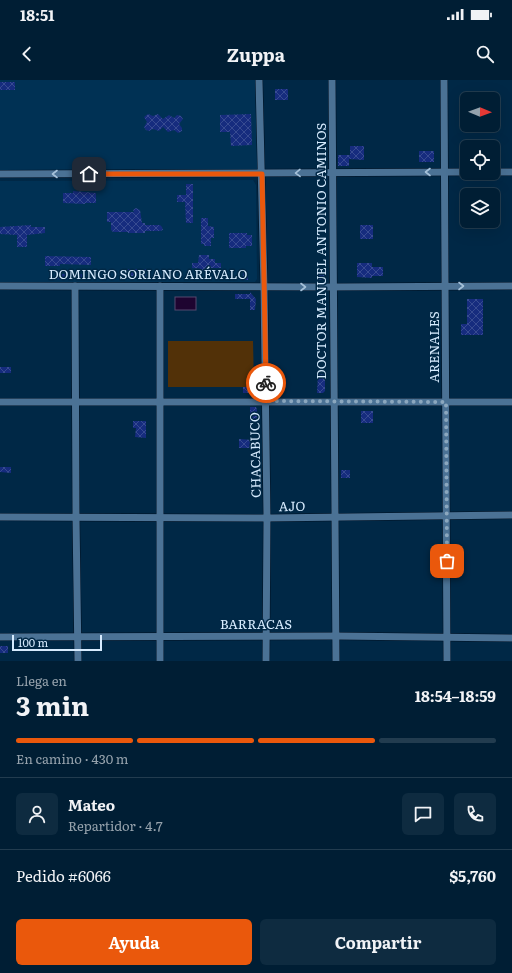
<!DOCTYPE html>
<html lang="es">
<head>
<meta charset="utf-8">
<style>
	:root { --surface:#001e34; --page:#0e2b40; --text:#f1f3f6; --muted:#95a2ac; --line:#223c4f; --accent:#ea580c }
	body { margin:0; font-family:Literata,serif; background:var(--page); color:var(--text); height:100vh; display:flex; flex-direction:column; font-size:15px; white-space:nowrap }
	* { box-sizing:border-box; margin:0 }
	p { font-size:13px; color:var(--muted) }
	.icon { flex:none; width:22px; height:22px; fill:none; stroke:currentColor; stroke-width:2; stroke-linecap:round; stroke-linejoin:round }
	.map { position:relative; height:581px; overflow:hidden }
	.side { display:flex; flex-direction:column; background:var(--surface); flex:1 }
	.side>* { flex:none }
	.needle { width:26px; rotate:91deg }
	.fabs { position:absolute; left:460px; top:12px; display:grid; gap:8px }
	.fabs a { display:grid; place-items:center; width:40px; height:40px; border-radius:6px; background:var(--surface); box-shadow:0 4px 16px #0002,0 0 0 1px var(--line); font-size:20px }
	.scale { position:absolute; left:12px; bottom:10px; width:90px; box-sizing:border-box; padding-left:4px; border:2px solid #d6ebfe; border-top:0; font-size:11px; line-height:14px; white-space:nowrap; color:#d6ebfe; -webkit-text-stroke:3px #002846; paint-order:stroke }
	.pin { position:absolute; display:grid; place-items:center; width:34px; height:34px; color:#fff; margin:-17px; border-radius:8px; box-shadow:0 2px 6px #0006 }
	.courier { position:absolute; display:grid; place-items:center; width:40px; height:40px; margin:-20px; border:3px solid #ea580c; border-radius:50%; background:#fff; color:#222; box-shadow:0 1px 5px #0007 }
	.summary em { font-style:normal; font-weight:700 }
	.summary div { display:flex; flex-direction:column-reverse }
	.summary { display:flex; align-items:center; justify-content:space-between; height:68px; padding:0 16px }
	h1 { font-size:26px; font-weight:700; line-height:30px }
	.bar { display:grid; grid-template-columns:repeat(4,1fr); gap:6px 4px; align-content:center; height:48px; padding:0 16px }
	.bar i { height:5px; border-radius:3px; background:var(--line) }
	.bar .selected { background:var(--accent) }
	.bar p { grid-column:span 4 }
	.line { display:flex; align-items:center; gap:10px; padding:0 16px; border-top:1px solid var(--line) }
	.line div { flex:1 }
	.round { display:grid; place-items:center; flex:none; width:42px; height:42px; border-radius:6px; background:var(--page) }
	.primary-button { display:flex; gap:8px; margin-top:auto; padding:8px 16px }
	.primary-button a { flex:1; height:46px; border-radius:6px; background:var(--accent); color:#fff; font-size:16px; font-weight:700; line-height:46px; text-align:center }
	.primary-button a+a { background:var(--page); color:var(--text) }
	.status { display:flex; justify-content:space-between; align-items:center; height:28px; padding:0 20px; background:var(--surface); direction:ltr }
	.status svg { height:11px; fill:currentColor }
	header { display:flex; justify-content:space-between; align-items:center; height:52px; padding:0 16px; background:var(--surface); font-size:18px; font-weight:700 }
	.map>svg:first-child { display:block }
	.built { fill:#003154 }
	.green { fill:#523108 }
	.water { fill:#1e0430; stroke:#55496e }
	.building { fill:url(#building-cross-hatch) }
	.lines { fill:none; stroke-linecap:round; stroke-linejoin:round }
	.minor-casing { stroke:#011020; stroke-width:8 }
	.minor { stroke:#4b7295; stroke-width:7 }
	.oneway { stroke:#a5c1d9 }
	.done { stroke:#8ba7be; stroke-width:4; stroke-dasharray:0 7.2 }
	.route { stroke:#ea580c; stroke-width:5 }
	.labels { text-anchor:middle; stroke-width:3; stroke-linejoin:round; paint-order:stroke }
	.street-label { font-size:13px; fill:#d6ebfe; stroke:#002846 }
</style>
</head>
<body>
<div class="status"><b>18:51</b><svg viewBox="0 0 49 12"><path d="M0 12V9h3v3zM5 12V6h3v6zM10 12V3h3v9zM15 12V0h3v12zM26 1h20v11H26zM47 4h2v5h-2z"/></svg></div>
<header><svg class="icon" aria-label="back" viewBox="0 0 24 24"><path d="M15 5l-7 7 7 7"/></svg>Zuppa<svg class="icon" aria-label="search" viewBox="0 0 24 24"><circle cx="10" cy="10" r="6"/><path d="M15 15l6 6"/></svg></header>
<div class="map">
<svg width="512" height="581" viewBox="0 0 512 581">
	<defs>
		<pattern id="building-cross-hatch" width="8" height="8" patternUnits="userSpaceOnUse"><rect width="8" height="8" fill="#162c7e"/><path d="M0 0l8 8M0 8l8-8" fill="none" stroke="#374b91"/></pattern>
	</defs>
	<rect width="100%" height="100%" fill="#002846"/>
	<g class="built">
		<path d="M0 0H256L259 90H0Z"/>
		<path d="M253 100 256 105 257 199 255 202H0V101Z"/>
	</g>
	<path class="green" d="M168 261H253L254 307H168Z"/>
	<rect class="water" x="175" y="217" width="21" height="13"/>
	<g class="building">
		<rect x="0" y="2" width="15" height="8"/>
		<rect x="275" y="9" width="13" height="11"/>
		<path d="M148 34 153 36 158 34 163 39 169 35 174 38 177 35 181 36 183 39 179 44 182 48V51L178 53 174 50 168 52 163 47 159 51 153 49 149 51 146 50 144 47 147 42 144 37Z"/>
		<path d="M251 34 252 65 231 66 230 52H220V35Z"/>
		<path d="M350 66H364V80L349 79V86H338V75H350Z"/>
		<rect x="419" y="71" width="15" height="11"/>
		<path d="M186 104H193V143H186L185 122H177V115H186Z"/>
		<path d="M73 111 96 113V123H85V124L63 123V113H73Z"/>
		<path d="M136 128 140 130 142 143H145V145H160L162 147 163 150 160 151H145V153H128V152H113L111 150V142H107V132H134L133 130Z"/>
		<path d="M201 138H208V146L214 147V158H211V166H204V164H201Z"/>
		<path d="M31 145V147H45V153L27 155V167H17V155L0 154V147Z"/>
		<rect x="360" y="145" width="13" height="14"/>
		<path d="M229 153H247V155H252V166H246V168H229Z"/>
		<path d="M199 175H209V179H215V183H221V188H210V192L202 191V189L192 188V183H198Z"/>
		<path d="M45 176 91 177V185L60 184V186H45Z"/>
		<path d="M357 183H372V187H383V196H372V198L357 197Z"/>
		<path d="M316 188H325V196H323L322 200H316Z"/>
		<rect x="128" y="189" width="18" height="7"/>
		<path d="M243 192 248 193V200H243Z"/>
		<rect x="57" y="194" width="28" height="5"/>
		<path d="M250 212 256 219 255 230H250V219H235V214H250Z"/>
		<path d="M467 219H483V255H461V244H467Z"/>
		<rect x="0" y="287" width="11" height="6"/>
		<path d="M318 294H325V311L323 313H317Z"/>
		<rect x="243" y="307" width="10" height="6"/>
		<path d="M250 327H256L257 330V342H250Z"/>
		<rect x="361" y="331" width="12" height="12"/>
		<path d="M133 341H146V358L135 357 136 348H133Z"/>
		<path d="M239 359 252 360V368H239Z"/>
		<path d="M0 387H11V393L0 392Z"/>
		<rect x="341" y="390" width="9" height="8"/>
		<rect x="0" y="566" width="8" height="7"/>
	</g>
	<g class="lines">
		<defs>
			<g id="minor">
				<path d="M259 0 264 207 267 438 266 581"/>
				<path d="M332 0 336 581"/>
				<path d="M444 0 447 581"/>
				<path d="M493 92H512"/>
				<path d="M0 94 467 92"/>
				<path d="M0 206 333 207 512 206"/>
				<path d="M75 206 76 437 78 581"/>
				<path d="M160 206V581"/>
				<path d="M0 322H512"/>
				<path d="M0 437 267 438 512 435"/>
				<path d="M0 557 336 556 512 558"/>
			</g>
		</defs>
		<use href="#minor" class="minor-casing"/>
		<use href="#minor" class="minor"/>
	</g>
	<defs><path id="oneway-chevron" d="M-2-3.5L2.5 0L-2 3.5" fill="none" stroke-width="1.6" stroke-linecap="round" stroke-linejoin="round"/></defs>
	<g class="oneway">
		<use href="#oneway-chevron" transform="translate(428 92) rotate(180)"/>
		<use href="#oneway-chevron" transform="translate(298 93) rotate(179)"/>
		<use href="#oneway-chevron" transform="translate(55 94) rotate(180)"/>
		<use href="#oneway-chevron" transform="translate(461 206)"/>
		<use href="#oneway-chevron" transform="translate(303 207)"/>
	</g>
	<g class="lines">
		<path class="done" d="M266 303V321L446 322 447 481"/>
		<path class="route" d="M89 94H262L266 303"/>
	</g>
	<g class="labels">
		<g class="street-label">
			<text transform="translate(321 171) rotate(-90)" y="5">DOCTOR MANUEL ANTONIO CAMINOS</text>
			<text x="148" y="199">DOMINGO SORIANO ARÉVALO</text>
			<text transform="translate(434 267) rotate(-90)" y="5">ARENALES</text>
			<text transform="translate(255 375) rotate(-91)" y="5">CHACABUCO</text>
			<text transform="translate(292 426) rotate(-1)" y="5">AJO</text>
			<text x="256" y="549">BARRACAS</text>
		</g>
	</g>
</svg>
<div class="fabs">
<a><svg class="needle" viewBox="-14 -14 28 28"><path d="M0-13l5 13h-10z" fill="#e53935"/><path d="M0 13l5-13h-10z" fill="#95a2ac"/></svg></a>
<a><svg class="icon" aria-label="locate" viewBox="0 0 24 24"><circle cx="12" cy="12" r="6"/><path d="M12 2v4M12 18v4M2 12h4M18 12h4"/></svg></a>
<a><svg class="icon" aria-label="layers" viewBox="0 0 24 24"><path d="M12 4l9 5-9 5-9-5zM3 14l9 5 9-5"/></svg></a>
</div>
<div class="scale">100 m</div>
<div class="pin" style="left:447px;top:481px;background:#ea580c"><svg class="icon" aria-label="bag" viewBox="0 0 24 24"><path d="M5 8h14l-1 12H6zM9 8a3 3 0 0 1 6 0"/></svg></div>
<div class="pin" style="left:89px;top:94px;background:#1f2937"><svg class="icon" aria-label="home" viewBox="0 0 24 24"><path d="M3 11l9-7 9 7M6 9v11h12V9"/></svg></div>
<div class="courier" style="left:266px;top:303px"><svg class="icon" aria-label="bike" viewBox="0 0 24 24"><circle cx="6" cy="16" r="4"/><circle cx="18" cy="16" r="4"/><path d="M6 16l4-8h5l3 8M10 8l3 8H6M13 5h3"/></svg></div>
</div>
<section class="side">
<div class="summary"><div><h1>3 min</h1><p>Llega en</p></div><em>18:54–18:59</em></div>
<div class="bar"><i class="selected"></i><i class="selected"></i><i class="selected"></i><i></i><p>En camino · 430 m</p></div>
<div class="line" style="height:72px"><a class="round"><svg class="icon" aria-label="person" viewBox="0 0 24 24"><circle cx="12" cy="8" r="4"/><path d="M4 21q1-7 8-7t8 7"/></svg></a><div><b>Mateo</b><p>Repartidor · 4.7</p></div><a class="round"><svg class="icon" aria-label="chat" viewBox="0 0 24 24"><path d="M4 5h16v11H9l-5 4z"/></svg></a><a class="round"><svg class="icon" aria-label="phone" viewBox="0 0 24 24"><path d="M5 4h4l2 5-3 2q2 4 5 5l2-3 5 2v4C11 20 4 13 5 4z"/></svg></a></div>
<div class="line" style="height:52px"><div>Pedido #6066</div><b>$5,760</b></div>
<div class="primary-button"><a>Ayuda</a><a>Compartir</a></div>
</section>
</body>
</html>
